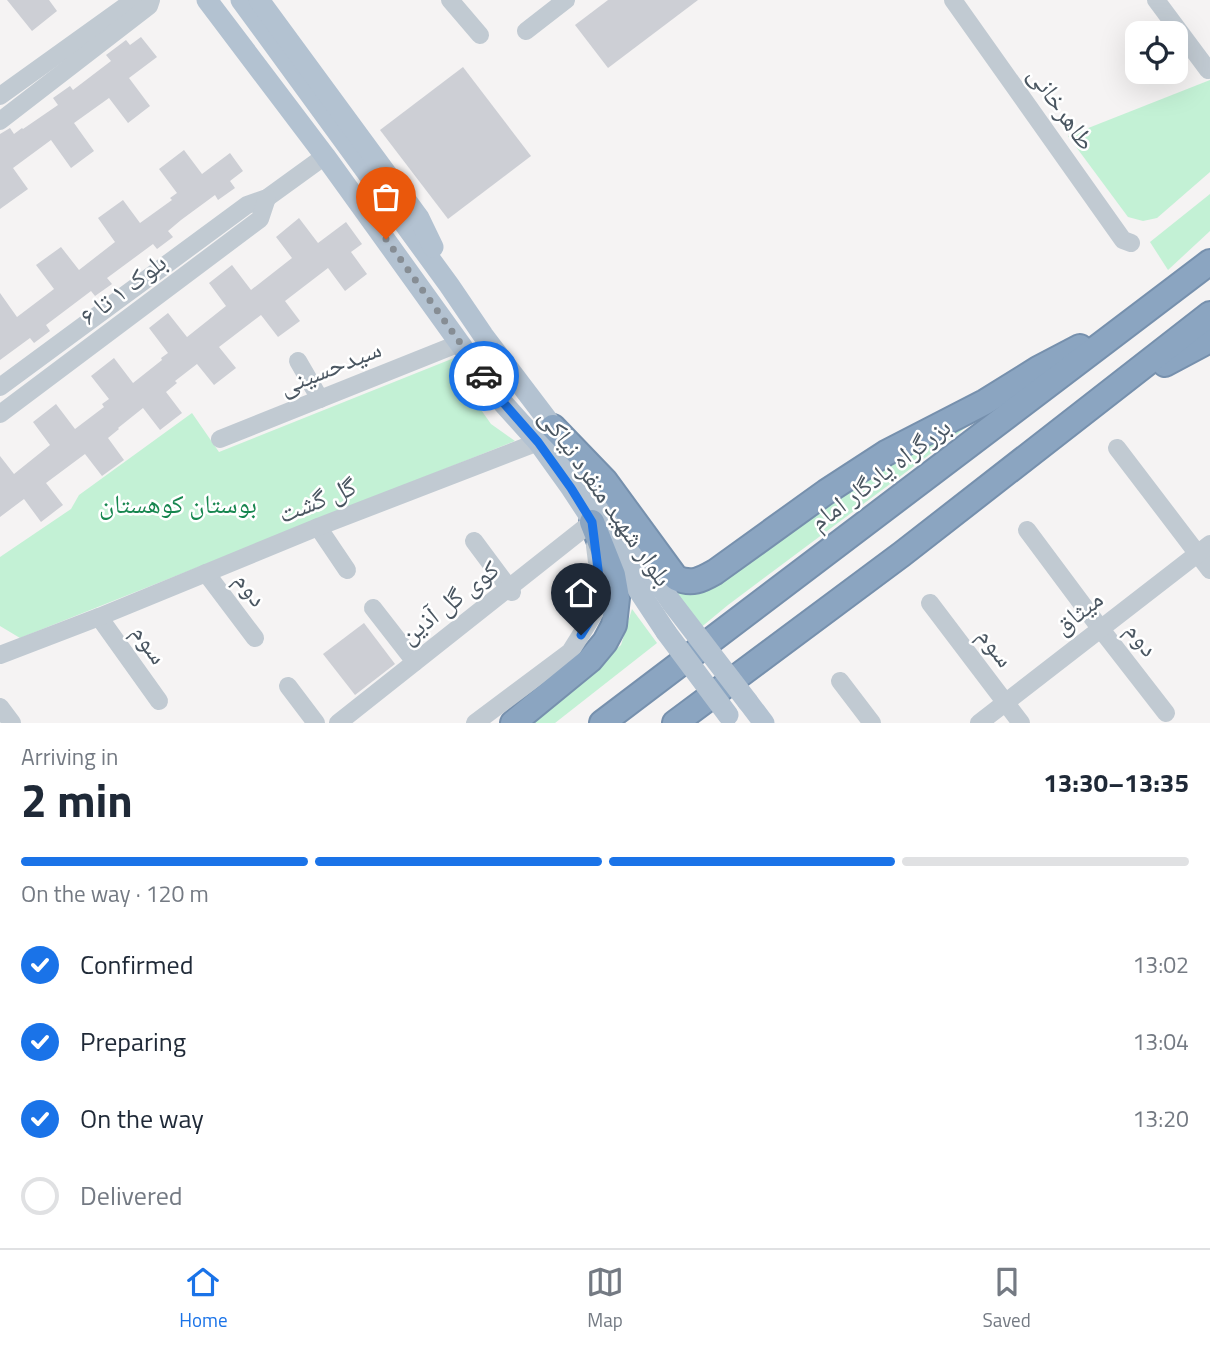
<!DOCTYPE html>
<html lang="en">
<head>
<meta charset="utf-8">
<style>
	:root { --surface:#fff; --page:#f2f2f3; --text:#1f2937; --muted:#747a83; --line:#e0e1e3; --accent:#1a73e8 }
	body { margin:0; font-family:"Titillium Web","Noto Naskh Arabic",sans-serif; background:var(--page); color:var(--text); height:100vh; display:flex; flex-direction:column; font-size:26px; white-space:nowrap }
	* { box-sizing:border-box; margin:0 }
	p { font-size:23px; color:var(--muted) }
	.icon { flex:none; width:38px; height:38px; fill:none; stroke:currentColor; stroke-width:2; stroke-linecap:round; stroke-linejoin:round }
	.map { position:relative; height:723px; overflow:hidden }
	.details { display:flex; flex-direction:column; background:var(--surface); flex:1 }
	.details>* { flex:none }
	.fabs { position:absolute; left:1125px; top:21px; display:grid; gap:14px }
	.fabs a { display:grid; place-items:center; width:63px; height:63px; border-radius:14px; background:var(--surface); box-shadow:0 7px 28px #0002; font-size:35px }
	.pin { position:absolute; display:grid; place-items:center; width:60px; height:60px; color:#fff; margin:-72px -30px; border-radius:50% 50% 50% 0; rotate:-45deg; box-shadow:0 0 7px #0007 }
	.pin .icon { rotate:45deg }
	.courier { position:absolute; display:grid; place-items:center; width:70px; height:70px; margin:-35px; border:5px solid #1a73e8; border-radius:50%; background:#fff; color:#222; box-shadow:0 2px 9px #0007 }
	.summary em { font-style:normal; font-weight:700 }
	.summary div { display:flex; flex-direction:column-reverse }
	.summary { display:flex; align-items:center; justify-content:space-between; height:119px; padding:0 21px }
	h1 { font-size:46px; font-weight:700; line-height:52px }
	.bar { display:grid; grid-template-columns:repeat(4,1fr); gap:10px 7px; align-content:center; height:84px; padding:0 21px }
	.bar i { height:9px; border-radius:5px; background:var(--line) }
	.bar .current { background:var(--accent) }
	.bar p { grid-column:span 4 }
	ol { padding:0 21px; list-style:none }
	li { display:flex; align-items:center; gap:21px; height:77px }
	li p { margin-inline-start:auto }
	li .icon { padding:7px; border-radius:50%; background:var(--accent); color:#fff; stroke-width:4 }
	li:last-child { color:var(--muted) }
	li i { width:38px; height:38px; border:4px solid var(--line); border-radius:50% }
	.menu { display:flex; justify-content:space-around; align-items:center; height:98px; border-top:2px solid var(--line); background:var(--surface); font-size:19px; color:var(--muted) }
	.menu a { display:grid; justify-items:center; gap:4px }
	.menu .current { color:var(--accent) }
	.map>svg:first-child { display:block }
	.green { fill:#c3f1d5 }
	.building { fill:#cdcfd5 }
	.lines { fill:none; stroke-linecap:round; stroke-linejoin:round }
	.highway-casing { stroke:#7690ad; stroke-width:28 }
	.minor { stroke:#c1cad2; stroke-width:18 }
	.major { stroke:#b3c2d1; stroke-width:21 }
	.highway { stroke:#8ba5c1; stroke-width:24 }
	.major-bridge { stroke:#b3c2d1; stroke-width:21 }
	.done { stroke:#868d94; stroke-width:7; stroke-dasharray:0 12.6 }
	.route { stroke:#1a73e8; stroke-width:9 }
	.labels { text-anchor:middle; stroke-width:5; stroke-linejoin:round; paint-order:stroke }
	.street-label { font-size:26px; fill:#4a5661; stroke:#fff }
	.park-label { font-size:26px; fill:#17864f; stroke:#fff }
</style>
</head>
<body>
<div class="map">
<svg width="1210" height="723" viewBox="0 0 1210 723">
	<rect width="100%" height="100%" fill="#f5f3f3"/>
	<g class="green">
		<path d="M1210 80V172L1157 218 1143 221 1128 217 1068 136Z"/>
		<path d="M1210 194V231L1168 270 1150 242Z"/>
		<path d="M459 356 465 387 491 424 515 441 20 638 0 626V557L71 509 79 495 192 413 219 452Z"/>
		<path d="M1036 375 728 605 699 629 660 575 678 585 828 499Z"/>
		<path d="M632 609 657 643 555 723H530L621 645Z"/>
	</g>
	<g class="building">
		<path d="M7 0H49L57 11 32 31Z"/>
		<path d="M608 0H698L608 68 575 25Z"/>
		<path d="M141 37 157 57 129 78 150 106 128 123 109 98 74 123 94 151 71 168 51 140 13 168 28 189 0 209V134L10 128 14 134 22 128 23 129 58 105 53 98 70 86 73 90 111 61 106 55 126 40 130 45Z"/>
		<path d="M463 67 531 156 448 219 380 130Z"/>
		<path d="M184 150 202 174 230 153 243 171 230 181 235 188 218 200 215 195 181 220 168 231 173 237 157 249 153 244 107 278 112 284 95 296 91 291 46 325 50 331 34 343 30 338 0 360V293L17 317 54 289 36 265 61 247 79 270 115 242 98 218 123 200 140 223 172 200 170 198 177 193 159 169Z"/>
		<path d="M299 218 318 243 346 222 362 244 351 252 367 274 345 291 328 268 285 301 300 321 278 337 261 315 219 347 236 368 214 385 197 364 175 381 177 383 166 392 182 413 160 430 143 408 118 428 119 429 108 438 124 460 102 476 85 454 46 483 63 505 41 522 24 499 0 517V456L14 474 50 445 33 422 56 404 75 429 104 407 102 404 109 399 91 376 114 358 133 383 162 360 161 358 168 353 149 328 168 313 187 337 226 306 209 283 232 265 251 290 292 258 276 237Z"/>
		<path d="M364 623 395 664 355 695 323 654Z"/>
	</g>
	<g class="lines">
		<defs>
			<g id="highway">
				<path d="M1165 364 1210 340"/>
				<path d="M553 427 605 481 676 578C692 585 701 580 715 572L826 492 886 453 985 402 1038 369 1080 347"/>
				<path d="M513 723 590 660 605 642 614 625 617 598 613 575 592 522"/>
				<path d="M602 723 1210 262"/>
				<path d="M675 723 902 554 1210 314"/>
			</g>
		</defs>
		<use href="#highway" class="highway-casing"/>
		<g class="minor">
			<path d="M450 0 480 35"/>
			<path d="M953 0 1123 240 1131 243"/>
			<path d="M1156 0 1208 70"/>
			<path d="M526 31 566 0"/>
			<path d="M0 96 134 0"/>
			<path d="M0 121 149 6 151 0"/>
			<path d="M298 361 320 399"/>
			<path d="M0 387 247 205 267 198 325 156"/>
			<path d="M0 414 260 219 267 198"/>
			<path d="M220 439 460 343"/>
			<path d="M1117 448 1210 570"/>
			<path d="M318 527 347 570"/>
			<path d="M1027 530 1100 628 1166 713"/>
			<path d="M474 541 512 592"/>
			<path d="M206 573 255 638"/>
			<path d="M930 603 1021 723"/>
			<path d="M373 608 415 662"/>
			<path d="M99 617 159 701"/>
			<path d="M0 655 99 617 318 527 538 442"/>
			<path d="M840 681 872 723"/>
			<path d="M288 686 316 723"/>
			<path d="M0 707 12 723"/>
			<path d="M338 723 592 522"/>
			<path d="M475 723 570 652 602 601 595 546"/>
			<path d="M979 723 1210 544"/>
		</g>
		<g class="major">
			<path d="M207 0 325 156 502 402 538 442 571 488 666 632"/>
			<path d="M241 0 449 285 483 335 553 427 608 513 672 603"/>
			<path d="M259 0 419 218 433 247"/>
			<path d="M748 702 764 723"/>
		</g>
		<use href="#highway" class="highway"/>
		<g class="major-bridge">
			<path d="M672 603 748 702"/>
			<path d="M666 632 728 715"/>
		</g>
	</g>
	<g class="lines">
		<path class="done" d="M386 239 484 376"/>
		<path class="route" d="M484 376 502 401 538 442 571 488 592 522 602 601 581 635"/>
	</g>
	<g class="labels">
		<g class="street-label">
			<text transform="translate(1062 108) rotate(55)" y="9">طاهرخانی</text>
			<text transform="translate(123 289) rotate(-37)" y="9">بلوک ۱ تا ۶</text>
			<text transform="translate(330 367) rotate(-22)" y="9">سیدحسینی</text>
			<text transform="translate(880 474) rotate(-37)" y="9">بزرگراه یادگار امام</text>
			<text transform="translate(606 497) rotate(55)" y="9">بلوار شهید منفرد نیاکی</text>
			<text transform="translate(317 500) rotate(-22)" y="9">گل گشت</text>
			<text transform="translate(251 589) rotate(53)" y="9">دوم</text>
			<text transform="translate(449 602) rotate(-38)" y="9">کوی گل آذین</text>
			<text transform="translate(1078 612) rotate(-38)" y="9">میثاق</text>
			<text transform="translate(1142 639) rotate(52)" y="9">دوم</text>
			<text transform="translate(150 644) rotate(55)" y="9">سوم</text>
			<text transform="translate(996 647) rotate(53)" y="9">سوم</text>
		</g>
		<g class="park-label">
			<text x="178" y="513">بوستان کوهستان</text>
		</g>
	</g>
</svg>
<div class="fabs">
<a><svg class="icon" aria-label="locate" viewBox="0 0 24 24"><circle cx="12" cy="12" r="6"/><path d="M12 2v4M12 18v4M2 12h4M18 12h4"/></svg></a>
</div>
<div class="pin" style="left:386px;top:239px;background:#ea580c"><svg class="icon" aria-label="bag" viewBox="0 0 24 24"><path d="M5 8h14l-1 12H6zM9 8a3 3 0 0 1 6 0"/></svg></div>
<div class="pin" style="left:581px;top:635px;background:#1f2937"><svg class="icon" aria-label="home" viewBox="0 0 24 24"><path d="M3 11l9-7 9 7M6 9v11h12V9"/></svg></div>
<div class="courier" style="left:484px;top:376px"><svg class="icon" aria-label="car" viewBox="0 0 24 24"><path d="M5 17H2v-5l4-1 3-4h7l3 4 3 1v5h-3M9 17h6M6 11h13"/><circle cx="7" cy="17" r="2"/><circle cx="17" cy="17" r="2"/></svg></div>
</div>
<section class="details">
<div class="summary"><div><h1>2 min</h1><p>Arriving in</p></div><em>13:30–13:35</em></div>
<div class="bar"><i class="current"></i><i class="current"></i><i class="current"></i><i></i><p>On the way · 120 m</p></div>
<ol>
<li><svg class="icon" aria-label="check" viewBox="0 0 24 24"><path d="M5 12l5 5 9-10"/></svg>Confirmed<p>13:02</p></li>
<li><svg class="icon" aria-label="check" viewBox="0 0 24 24"><path d="M5 12l5 5 9-10"/></svg>Preparing<p>13:04</p></li>
<li><svg class="icon" aria-label="check" viewBox="0 0 24 24"><path d="M5 12l5 5 9-10"/></svg>On the way<p>13:20</p></li>
<li><i></i>Delivered</li>
</ol>
</section>
<nav class="menu">
<a class="current"><svg class="icon" aria-label="home" viewBox="0 0 24 24"><path d="M3 11l9-7 9 7M6 9v11h12V9"/></svg>Home</a>
<a><svg class="icon" aria-label="map" viewBox="0 0 24 24"><path d="M3 6l6-2 6 2 6-2v14l-6 2-6-2-6 2zM9 4v14M15 6v14"/></svg>Map</a>
<a><svg class="icon" aria-label="saved" viewBox="0 0 24 24"><path d="M7 4h10v16l-5-4-5 4z"/></svg>Saved</a>
</nav>
</body>
</html>
